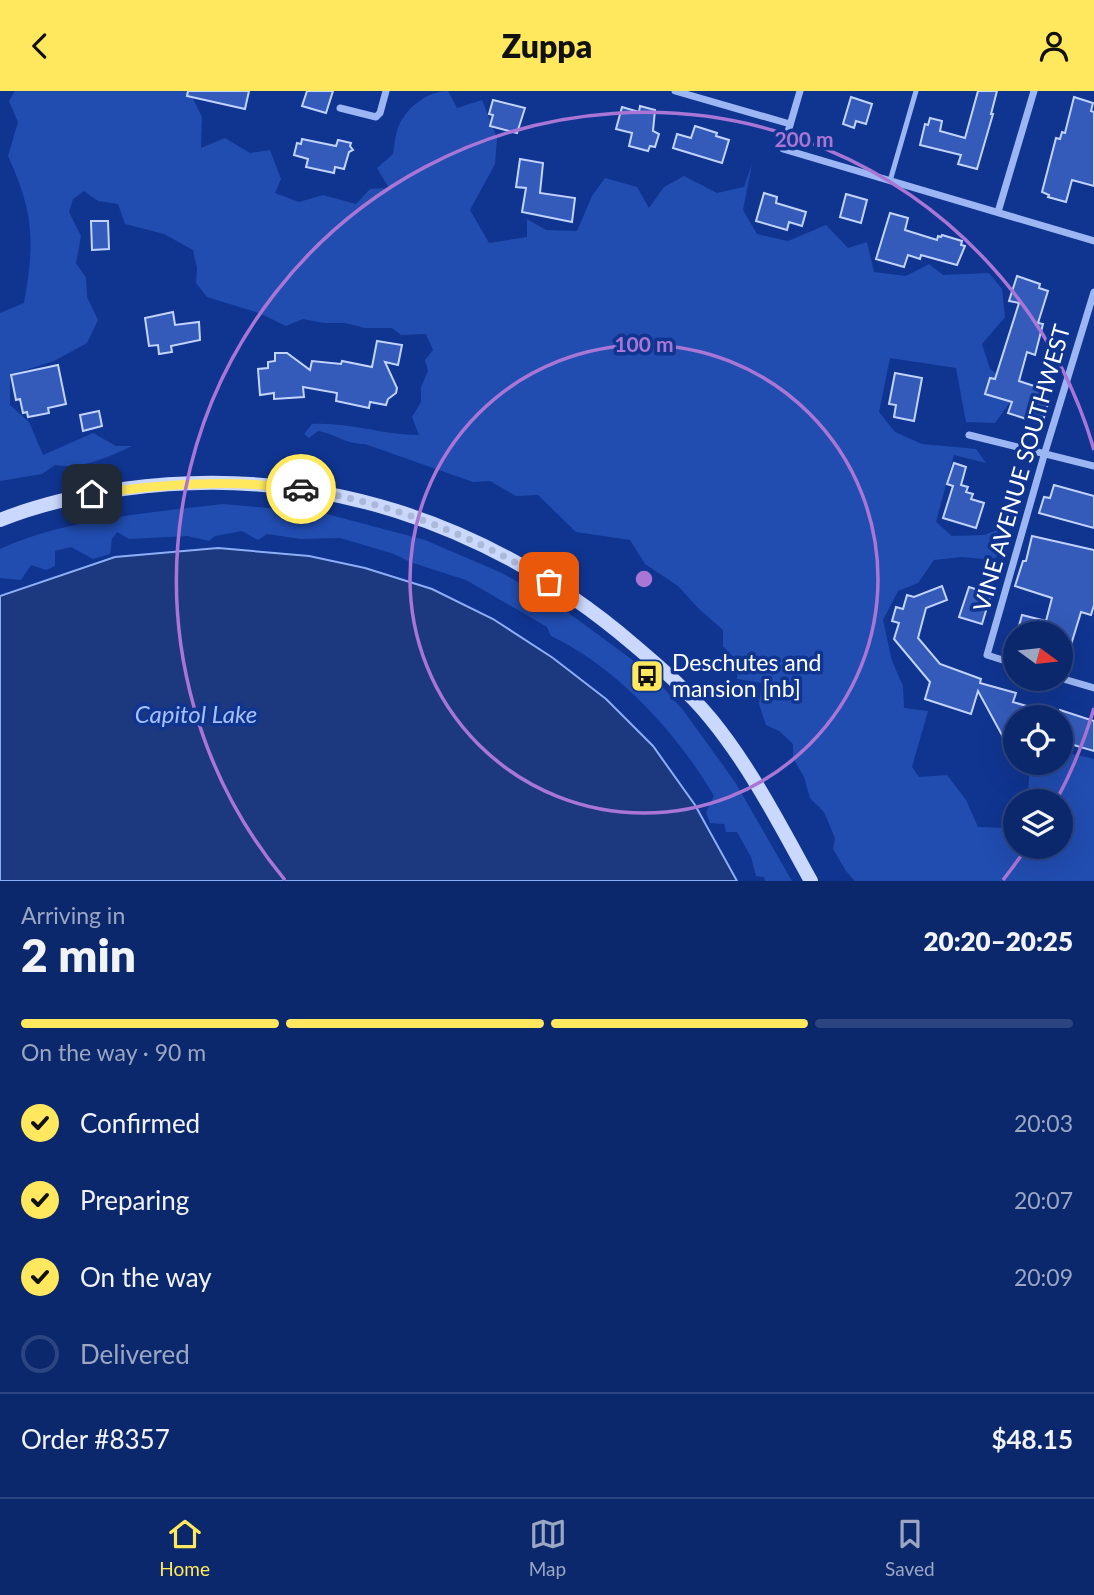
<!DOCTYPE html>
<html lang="en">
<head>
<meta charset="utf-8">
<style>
	:root { --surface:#0c286d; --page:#153072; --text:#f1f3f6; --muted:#9aa6c2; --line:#2c4480; --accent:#ffe85d }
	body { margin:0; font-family:Lato,sans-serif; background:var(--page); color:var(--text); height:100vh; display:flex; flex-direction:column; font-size:26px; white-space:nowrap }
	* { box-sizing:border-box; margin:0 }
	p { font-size:23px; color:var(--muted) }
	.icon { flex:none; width:38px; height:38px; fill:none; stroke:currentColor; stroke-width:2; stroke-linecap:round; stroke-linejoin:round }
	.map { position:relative; height:790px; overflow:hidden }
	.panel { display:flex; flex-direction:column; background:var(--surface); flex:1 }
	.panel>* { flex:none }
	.needle { width:46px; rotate:105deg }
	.tools { position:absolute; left:1003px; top:530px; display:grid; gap:14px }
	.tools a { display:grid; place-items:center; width:70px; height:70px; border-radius:50%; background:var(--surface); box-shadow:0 7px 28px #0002,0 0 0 2px var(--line); font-size:35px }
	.pin { position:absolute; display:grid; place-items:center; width:60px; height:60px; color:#fff; margin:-30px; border-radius:14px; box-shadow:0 4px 10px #0006 }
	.courier { position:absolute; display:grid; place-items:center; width:70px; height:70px; margin:-35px; border:5px solid #ffe85d; border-radius:50%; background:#fff; color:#222; box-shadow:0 2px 9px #0007 }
	.headline em { font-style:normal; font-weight:800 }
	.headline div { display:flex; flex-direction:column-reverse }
	.headline { display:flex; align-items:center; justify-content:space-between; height:119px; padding:0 21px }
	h1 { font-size:46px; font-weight:800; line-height:52px }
	.bar { display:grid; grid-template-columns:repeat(4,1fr); gap:10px 7px; align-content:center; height:84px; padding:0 21px }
	.bar i { height:9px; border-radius:5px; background:var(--line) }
	.bar .selected { background:var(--accent) }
	.bar p { grid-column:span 4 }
	.line { display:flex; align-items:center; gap:18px; padding:0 21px; border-top:2px solid var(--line) }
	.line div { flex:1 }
	ol { padding:0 21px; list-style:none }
	li { display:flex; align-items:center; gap:21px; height:77px }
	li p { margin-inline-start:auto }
	li .icon { padding:7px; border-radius:50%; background:var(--accent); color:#111; stroke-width:4 }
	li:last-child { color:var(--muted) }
	li i { width:38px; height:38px; border:4px solid var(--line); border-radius:50% }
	header { display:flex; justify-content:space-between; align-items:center; height:91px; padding:0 21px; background:var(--accent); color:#111; font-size:32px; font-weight:800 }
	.tab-bar { display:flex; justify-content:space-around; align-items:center; height:98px; border-top:2px solid var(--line); background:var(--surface); font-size:19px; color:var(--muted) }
	.tab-bar a { display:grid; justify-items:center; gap:4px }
	.tab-bar .selected { color:var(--accent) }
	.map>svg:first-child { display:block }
	.green { fill:#214db1 }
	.water { fill:#1c387e; stroke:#8caef7; stroke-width:2 }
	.building { fill:#345bb9; stroke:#c2d4fe; stroke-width:2 }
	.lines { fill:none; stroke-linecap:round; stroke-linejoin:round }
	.lane { stroke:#9bb6f3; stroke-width:5 }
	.street { stroke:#9bb6f3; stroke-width:7 }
	.secondary { stroke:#cad8fd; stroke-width:14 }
	.done { stroke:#abb8d8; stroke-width:7; stroke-dasharray:0 12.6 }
	.route { stroke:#ffe85d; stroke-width:9 }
	.ring { fill:none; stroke:#a976d5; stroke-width:3.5 }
	.labels { text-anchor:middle; stroke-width:7; stroke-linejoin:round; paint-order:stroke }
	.street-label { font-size:23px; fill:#fff; stroke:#103591 }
	.poi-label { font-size:23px; fill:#fff; stroke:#103591; text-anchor:start }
	.water-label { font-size:24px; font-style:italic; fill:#a6c0fa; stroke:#103591 }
	.centre { fill:#a976d5; stroke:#103591; stroke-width:3.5 }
	.ring-label { font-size:21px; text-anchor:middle; font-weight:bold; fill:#a976d5; stroke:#103591; stroke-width:7; stroke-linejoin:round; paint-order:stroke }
</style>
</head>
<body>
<header><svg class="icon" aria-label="back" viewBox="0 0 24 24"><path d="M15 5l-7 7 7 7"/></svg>Zuppa<svg class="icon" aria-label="person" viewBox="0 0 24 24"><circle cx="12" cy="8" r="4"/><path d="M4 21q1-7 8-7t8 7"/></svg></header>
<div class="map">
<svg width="1094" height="790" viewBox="0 0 1094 790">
	<rect width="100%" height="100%" fill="#103591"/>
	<g class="green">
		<path d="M15 0H189L202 26 201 57 225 47 250 62 270 59 281 88 275 102 299 111 323 104 356 113 370 98 389 97 377 77 393 63C394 56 395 47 397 40 403 19 426 0 448 0L457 17 482 9 497 47 495 73 470 119 489 152 527 146V128L546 139 577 140 592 105 605 87 637 96 649 117 664 96 684 85 717 102 744 96 752 73 743 119 757 143 788 150 826 134 848 157 867 151 874 181 906 185 929 173 943 184 989 182 1002 198 1005 226 982 253 990 278 1019 299 995 332 966 331 956 277 890 267 879 321 895 341 922 353 976 358 986 372 954 364 936 431 952 445 984 444 1010 434 1004 458 993 469 962 466 934 469 918 492 898 500 883 529 892 570 903 595 904 617 928 620 912 676 919 686 947 684 966 709 978 736 1009 737 1015 729V756H1060V710H1027L1030 678 1033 672H1060L1061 660 1094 668V790H855L846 780 833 758 835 747 824 721 810 707 804 686 793 667V653L779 640 766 634 759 613 762 592 737 588 738 571 723 555V539L698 517 678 495 645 473 630 449 576 441 538 404 516 405 490 390 473 391 365 353C345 353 336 343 318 340L309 347 304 343 312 333C348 331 383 344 419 344L412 326 421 311V296L428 280 425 269 433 259 426 243 401 244 392 237H365L345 232H324L303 228 286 235 259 222 207 206 196 192 197 177 193 159 164 143 125 133 118 113 98 110 84 100 73 108 69 121 81 145 76 172 86 187 87 206 98 229 87 252 54 270 10 284V314L29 331 43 364 93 342 116 355H132C109 366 81 379 55 374L42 383 0 390V222L24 212C35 151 34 122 8 65L18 31 9 10Z"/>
		<path d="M223 413 323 422 425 449 502 482 559 515 649 581 683 619 735 691 792 790H765L764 786 756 785 751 766 737 741H726L724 733 710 732 706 721 714 705C678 643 617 576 551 545L547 536 466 489 410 471 394 463 340 447 301 448 267 443 258 449 242 440 215 445 209 450 187 445 129 448 117 441 112 448 110 463 93 468 71 456 55 460V475L46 479 31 474 21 489 0 487V458C69 427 149 422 223 413Z"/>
	</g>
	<path class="water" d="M218 457 309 465 365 477 432 498 493 528 553 567 606 608 653 655 695 714 737 790H0V505L115 466Z"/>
	<g class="building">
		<path d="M188 0H249L245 18 187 5Z"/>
		<path d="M307 0H333L326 22 302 15Z"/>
		<path d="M978 0H997L991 23H993L977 78 958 73 961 64 920 54 925 33 928 34 930 27 942 30 940 40 965 47Z"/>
		<path d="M851 6 872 13 866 33 856 30 854 37 843 33Z"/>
		<path d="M1074 6 1093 12 1091 20 1094 21V95L1072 89 1066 111 1048 106 1049 104 1042 101 1056 47 1060 48 1062 41 1065 42Z"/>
		<path d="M493 9 525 17 517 42 490 35 493 24 489 23Z"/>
		<path d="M640 15 655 19 653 40 659 43 655 56 650 55 648 60 629 55 632 42 616 38 622 16 639 21Z"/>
		<path d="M695 35 717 42 716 45 729 49 722 72 673 57 677 43 691 47Z"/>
		<path d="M302 48 336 55 338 49 351 52 350 55 353 59 349 61 344 78 335 76 334 82 306 76 308 68 294 64 297 52 301 53Z"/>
		<path d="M520 68 543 72 540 102 575 107 572 131 522 121 526 97 516 96Z"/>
		<path d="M764 102 777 106 776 112 806 121 802 135 789 131 787 139 756 130Z"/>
		<path d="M846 103 867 109 861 132 840 126Z"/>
		<path d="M890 122 908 127 905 139 937 149 938 145 941 146 942 144 962 150 961 154 965 155 957 174 921 164 920 168 908 164 904 176 876 168Z"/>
		<path d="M91 130H108L109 158 92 159Z"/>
		<path d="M1017 185 1040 193 1039 197 1048 200 1038 232 1043 233 1035 264 1027 261 1019 290 1043 298 1040 307 1049 310 1042 333 1008 322 1012 311 985 303 990 287 995 288 1019 212 1009 210Z"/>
		<path d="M173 221 175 234 199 231 200 249 171 255 172 261 159 263 158 254 149 255 145 227Z"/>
		<path d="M377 250 402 254 398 274 385 271 397 297 396 302 388 308 386 314 370 311 369 317 336 310 337 302 303 296 304 306 274 308V302L260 304 258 278 268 277V271L275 270V262H287L310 279 312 270 341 273 342 270 372 276Z"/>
		<path d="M58 274 66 313 48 317 49 322 28 326 27 321 23 322 20 308 16 309 11 284Z"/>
		<path d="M895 282 922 287 914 330 894 326 896 314 889 313Z"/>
		<path d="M99 320 102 335 83 340 80 324Z"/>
		<path d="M954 372 966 376 961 394 968 396 966 401 973 403 971 408 984 412 976 437 943 427 953 395 947 393Z"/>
		<path d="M1054 394 1094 405V437L1039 422 1044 406 1050 407Z"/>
		<path d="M1032 445 1094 459V514L1091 524 1081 521 1070 557 1060 554V542H1017L1022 524 1046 530 1052 507 1015 495 1023 470H1026Z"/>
		<path d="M942 495 947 509 926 517 918 547 940 573 981 588 980 592 1016 602 1013 611 1054 623 1053 626H1015V668L978 600 971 623 925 608 930 591 894 548 899 532 892 530 896 516 903 518 907 504 914 506Z"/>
		<path d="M969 496 991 503 982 533 959 526Z"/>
		<path d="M1060 619 1094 630V660L1060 650Z"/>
	</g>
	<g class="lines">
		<path class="lane" d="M890 90 916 0"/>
		<g class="street">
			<path d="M675 0 790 33"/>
			<path d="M800 0 783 58 1094 150"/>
			<path d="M340 17 376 26 380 22 386 0"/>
			<path d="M998 121 1034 0"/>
			<path d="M969 344 1094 375"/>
			<path d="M1015 573 987 564 1045 361 1094 201"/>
			<path d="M1060 587 1094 597"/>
		</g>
		<path class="secondary" d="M0 429C40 413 81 404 123 398 314 372 489 430 634 554 661 577 689 601 711 628 751 677 780 734 811 790"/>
	</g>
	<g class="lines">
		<path class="done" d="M301 398C389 411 473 444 549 491"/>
		<path class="route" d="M92 403C162 393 230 388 301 398"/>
	</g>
	<g class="ring">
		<circle cx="644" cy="488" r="234"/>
		<path d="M1094 617A468 468 0 0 1 1057 708M1027 756A468 468 0 0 1 1003 789M285 789A468 468 0 1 1 1094 359"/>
	</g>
	<defs>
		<symbol id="bus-square" viewBox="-11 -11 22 22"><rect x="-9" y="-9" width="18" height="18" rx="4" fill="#ffe85d" stroke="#103591"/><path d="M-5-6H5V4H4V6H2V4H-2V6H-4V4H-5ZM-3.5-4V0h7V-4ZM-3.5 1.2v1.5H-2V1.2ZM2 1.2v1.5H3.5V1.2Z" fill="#111"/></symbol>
	</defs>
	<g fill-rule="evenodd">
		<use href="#bus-square" x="628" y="566" width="38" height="38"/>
	</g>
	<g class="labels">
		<g class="street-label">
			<text transform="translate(1022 377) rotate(-74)" y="8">VINE AVENUE SOUTHWEST</text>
		</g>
		<g class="poi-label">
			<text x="672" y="580">Deschutes and<tspan x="672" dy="26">mansion [nb]</tspan></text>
		</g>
		<g class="water-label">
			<text x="196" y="632">Capitol Lake</text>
		</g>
	</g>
	<circle cx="644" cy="488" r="10" class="centre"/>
	<g class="ring-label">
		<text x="804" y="56">200 m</text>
		<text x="644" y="261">100 m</text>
	</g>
</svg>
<div class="tools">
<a><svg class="needle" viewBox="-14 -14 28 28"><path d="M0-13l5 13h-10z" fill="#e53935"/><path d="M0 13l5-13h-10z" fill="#9aa6c2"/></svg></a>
<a><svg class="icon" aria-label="locate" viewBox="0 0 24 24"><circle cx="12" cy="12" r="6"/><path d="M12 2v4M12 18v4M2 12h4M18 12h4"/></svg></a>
<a><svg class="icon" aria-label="layers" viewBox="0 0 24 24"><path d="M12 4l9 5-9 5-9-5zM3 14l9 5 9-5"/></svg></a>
</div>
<div class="pin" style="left:549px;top:491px;background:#ea580c"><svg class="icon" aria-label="bag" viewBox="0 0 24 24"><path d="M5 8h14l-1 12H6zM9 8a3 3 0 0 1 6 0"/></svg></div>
<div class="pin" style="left:92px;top:403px;background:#1f2937"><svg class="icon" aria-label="home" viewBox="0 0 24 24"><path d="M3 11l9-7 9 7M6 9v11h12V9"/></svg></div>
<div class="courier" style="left:301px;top:398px"><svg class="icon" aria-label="car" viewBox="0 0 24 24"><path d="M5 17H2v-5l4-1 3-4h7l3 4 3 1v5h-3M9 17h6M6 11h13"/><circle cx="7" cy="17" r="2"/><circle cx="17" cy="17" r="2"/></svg></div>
</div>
<section class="panel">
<div class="headline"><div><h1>2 min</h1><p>Arriving in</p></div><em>20:20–20:25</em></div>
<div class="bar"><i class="selected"></i><i class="selected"></i><i class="selected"></i><i></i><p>On the way · 90 m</p></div>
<ol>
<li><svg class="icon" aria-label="check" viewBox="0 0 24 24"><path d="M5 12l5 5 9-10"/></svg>Confirmed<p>20:03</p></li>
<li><svg class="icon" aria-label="check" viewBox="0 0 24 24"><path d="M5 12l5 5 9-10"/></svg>Preparing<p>20:07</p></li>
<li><svg class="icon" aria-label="check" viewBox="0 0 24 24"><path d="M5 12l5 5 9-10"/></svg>On the way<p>20:09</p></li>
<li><i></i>Delivered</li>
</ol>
<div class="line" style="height:91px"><div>Order #8357</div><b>$48.15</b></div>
</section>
<nav class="tab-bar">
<a class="selected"><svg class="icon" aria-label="home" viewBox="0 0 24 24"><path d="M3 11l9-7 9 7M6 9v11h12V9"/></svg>Home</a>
<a><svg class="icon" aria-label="map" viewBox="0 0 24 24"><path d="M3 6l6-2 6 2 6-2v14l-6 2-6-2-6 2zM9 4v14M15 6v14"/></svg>Map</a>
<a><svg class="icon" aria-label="saved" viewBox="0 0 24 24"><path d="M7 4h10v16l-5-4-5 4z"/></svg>Saved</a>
</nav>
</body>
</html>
